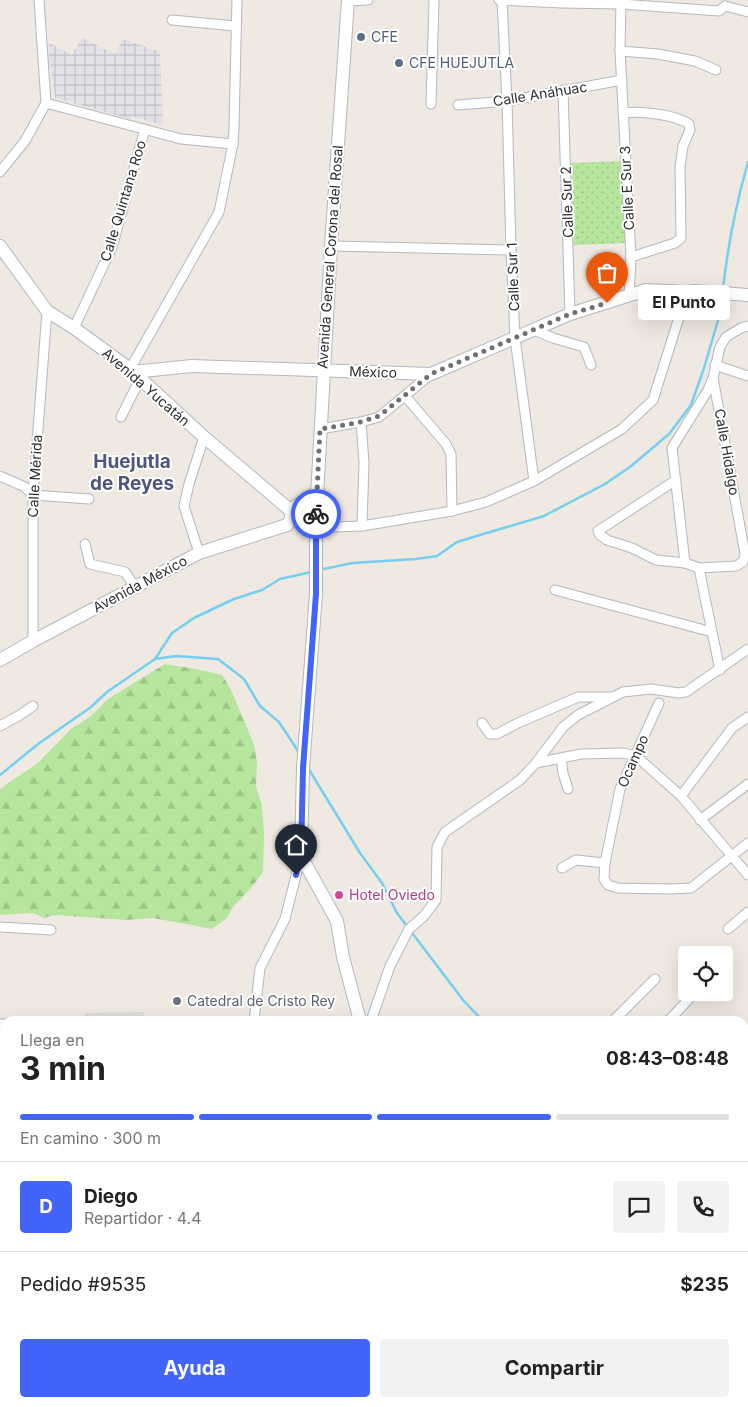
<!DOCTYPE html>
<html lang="es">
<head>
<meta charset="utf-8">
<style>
	:root { --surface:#fff; --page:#f2f2f2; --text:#222; --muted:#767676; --line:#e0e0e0; --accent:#4264fb }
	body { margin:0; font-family:Inter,sans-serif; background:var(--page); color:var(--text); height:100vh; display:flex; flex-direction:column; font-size:19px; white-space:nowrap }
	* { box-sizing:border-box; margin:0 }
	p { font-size:16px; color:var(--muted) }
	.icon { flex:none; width:28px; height:28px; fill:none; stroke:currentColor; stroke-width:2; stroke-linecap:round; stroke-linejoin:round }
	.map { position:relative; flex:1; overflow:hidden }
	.panel { position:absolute; left:0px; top:1016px; width:749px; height:391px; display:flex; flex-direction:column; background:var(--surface); border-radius:15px 15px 0 0; box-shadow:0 5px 20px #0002 }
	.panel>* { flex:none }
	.tools { position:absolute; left:678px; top:946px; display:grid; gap:10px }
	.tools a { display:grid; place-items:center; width:55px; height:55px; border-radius:5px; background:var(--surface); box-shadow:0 5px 20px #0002; font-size:25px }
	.pin { position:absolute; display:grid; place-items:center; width:42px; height:42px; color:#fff; margin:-51px -21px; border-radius:50% 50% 50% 0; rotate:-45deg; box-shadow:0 0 5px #0007 }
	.pin .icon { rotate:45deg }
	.courier { position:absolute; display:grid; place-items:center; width:50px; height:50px; margin:-25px; border:4px solid #4264fb; border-radius:50%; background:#fff; color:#222; box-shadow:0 1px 6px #0007 }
	.bubble { position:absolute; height:35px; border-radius:5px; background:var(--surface); box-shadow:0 5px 20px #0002; font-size:16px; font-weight:700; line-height:35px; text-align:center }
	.headline em { font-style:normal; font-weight:700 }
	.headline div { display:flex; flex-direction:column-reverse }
	.headline { display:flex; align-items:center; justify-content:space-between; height:85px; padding:0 20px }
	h1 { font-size:32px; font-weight:700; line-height:38px }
	.bar { display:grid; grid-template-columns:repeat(4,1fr); gap:8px 5px; align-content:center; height:60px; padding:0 20px }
	.bar i { height:6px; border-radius:4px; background:var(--line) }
	.bar .current { background:var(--accent) }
	.bar p { grid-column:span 4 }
	.line { display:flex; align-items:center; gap:12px; padding:0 20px; border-top:1px solid var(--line) }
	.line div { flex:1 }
	.round { display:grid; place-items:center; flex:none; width:52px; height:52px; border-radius:5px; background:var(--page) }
	.primary-button { display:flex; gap:10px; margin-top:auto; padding:10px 20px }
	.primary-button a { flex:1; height:58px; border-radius:5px; background:var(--accent); color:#fff; font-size:20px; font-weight:700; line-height:58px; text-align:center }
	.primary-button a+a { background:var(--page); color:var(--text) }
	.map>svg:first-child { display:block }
	.industrial { fill:url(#industrial-grid) }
	.forest { fill:url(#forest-firs) }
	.park { fill:url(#park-dots) }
	.plaza { fill:#dfdcd8 }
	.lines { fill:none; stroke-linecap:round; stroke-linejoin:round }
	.stream { stroke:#75cff0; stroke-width:2.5 }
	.street-casing { stroke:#b4b7c1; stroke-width:11 }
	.secondary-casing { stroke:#b4b7c1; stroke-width:14 }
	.street { stroke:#fff; stroke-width:9 }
	.secondary { stroke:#fff; stroke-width:12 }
	.secondary-bridge-casing { stroke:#b4b7c1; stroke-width:14; stroke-linecap:butt }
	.secondary-bridge { stroke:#fff; stroke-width:12 }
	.done { stroke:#726f6d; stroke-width:5; stroke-dasharray:0 9 }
	.route { stroke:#4264fb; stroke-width:6 }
	.service-dot { fill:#5c6f8a; stroke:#fff; stroke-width:2 }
	.hotel-dot { fill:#d1479c; stroke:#fff; stroke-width:2 }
	.worship-dot { fill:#6b7280; stroke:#fff; stroke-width:2 }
	.labels { text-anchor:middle; stroke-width:4; stroke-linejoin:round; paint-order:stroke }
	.service-label { font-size:14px; fill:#4e5e75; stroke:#fff; text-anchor:start }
	.street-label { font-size:14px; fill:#2e2e2e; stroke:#fff }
	.hotel-label { font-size:14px; fill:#b23c85; stroke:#fff; text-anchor:start }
	.worship-label { font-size:14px; fill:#5b616d; stroke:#fff; text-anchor:start }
	.district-label { font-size:19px; font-weight:bold; fill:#4d5680; stroke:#fff }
</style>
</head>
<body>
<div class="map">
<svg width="748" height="1407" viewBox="0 0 748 1407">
	<defs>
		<pattern id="industrial-grid" width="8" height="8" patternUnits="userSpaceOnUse" patternTransform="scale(1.25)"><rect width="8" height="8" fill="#e3e1e8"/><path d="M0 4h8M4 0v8" fill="none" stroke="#c3c1c7"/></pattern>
		<pattern id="forest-firs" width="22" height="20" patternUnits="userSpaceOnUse" patternTransform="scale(1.25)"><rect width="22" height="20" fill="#b6e59e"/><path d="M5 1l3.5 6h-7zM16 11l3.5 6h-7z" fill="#9dc588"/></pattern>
		<pattern id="park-dots" width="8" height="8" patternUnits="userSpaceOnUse" patternTransform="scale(1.25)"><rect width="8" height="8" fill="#b6e59e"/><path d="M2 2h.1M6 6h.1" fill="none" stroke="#9dc588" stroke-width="1.8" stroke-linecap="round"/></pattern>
	</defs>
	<rect width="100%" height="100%" fill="#efe9e1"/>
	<path class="industrial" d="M82 38 115 54 123 39 160 52 163 125 133 117 131 119 55 98 49 55V43L72 55Z"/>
	<path class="forest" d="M165 664 196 669 222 675 231 690 246 725 255 748 257 764 256 786 262 806 264 834 263 872 252 887 233 907 227 918 212 929 153 918 126 920 55 915 44 918 33 913 0 915V789L38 763 71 729 91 716 108 699Z"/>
	<path class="park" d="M623 161 626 243 574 245 571 163Z"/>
	<path class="plaza" d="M144 1012V1021H85V1013Z"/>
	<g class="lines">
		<g class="stream">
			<path d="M723 288C728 245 736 204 748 162"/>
			<path d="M319 570 352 563 416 559 437 556 457 542 480 535 544 516 605 484 630 467 669 434 691 405 704 368 721 310 722 296"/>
			<path d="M155 659 176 656 218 659 244 679 260 706 279 722 300 754"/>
			<path d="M308 768 360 853 382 883 397 913 463 1000 483 1021"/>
			<path d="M0 775 38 744 91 707 107 692 155 659 172 633 194 618 234 599 262 590 280 579 311 572"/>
			<path d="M744 1311 748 1317"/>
		</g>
		<defs>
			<g id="street">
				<path d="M499 0 562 3 621 4 719 11 725 6"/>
				<path d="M502 0 507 101 511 250 515 338 534 481"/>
				<path d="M621 0 620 51 631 257 629 296"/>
				<path d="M348 1 368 0"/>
				<path d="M725 6 748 12"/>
				<path d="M172 20 235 26"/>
				<path d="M620 51 658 54 695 61 716 70"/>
				<path d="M563 90 570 314"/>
				<path d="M46 103 181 139 233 144"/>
				<path d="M431 104 434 0"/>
				<path d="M458 105 507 101 622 80"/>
				<path d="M623 113C640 111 674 114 689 124L690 130 683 146 680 167 681 238 675 243 631 257"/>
				<path d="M0 172 25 141 46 103 39 0"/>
				<path d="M331 246 511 250"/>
				<path d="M74 328 112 247 145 129"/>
				<path d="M534 330 553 338 584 347 591 365"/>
				<path d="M715 365 748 376"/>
				<path d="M130 369 219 212 233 144 234 128 237 0"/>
				<path d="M405 396 446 444 451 454 452 511"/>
				<path d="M121 417 140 379"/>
				<path d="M361 422 364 463 362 526"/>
				<path d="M320 429 361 422 379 417 431 374"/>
				<path d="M0 476 25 487 33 495 89 499"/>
				<path d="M676 480 598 531 600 535 607 540 632 548 656 560 685 563 699 568 736 566 743 562 745 554 713 378"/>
				<path d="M291 520 334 527 362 526 452 511 486 502 534 481 622 429 653 400 687 292"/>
				<path d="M85 544 90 564 125 572 135 587"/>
				<path d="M199 553 184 506 189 484 204 437"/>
				<path d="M685 563 672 448 708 390 713 378 720 347 726 337 741 328 748 326"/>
				<path d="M699 568 712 632"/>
				<path d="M555 590 712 632 720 670"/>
				<path d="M33 641V495L47 311"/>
				<path d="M659 703 620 789 605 863 604 879 608 885 618 888 671 889 691 888 748 843"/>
				<path d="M482 723 490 734H497L518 723 578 697H611"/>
				<path d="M0 726 20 715 33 706"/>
				<path d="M561 758 563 773 568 789"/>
				<path d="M536 763 581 754 623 753 636 756 681 796 748 875"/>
				<path d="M681 796 732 728 748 717"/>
				<path d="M700 820 748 784"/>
				<path d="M562 868 576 860 605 863"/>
				<path d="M0 927 51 930"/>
				<path d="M728 929 748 912"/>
				<path d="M254 1021 260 968 285 919 301 856"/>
				<path d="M371 1021 390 966 409 929 424 916 436 900 437 847 445 832 520 780 536 763 563 727 578 715 623 692 651 689 679 693 686 692 748 649"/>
				<path d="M613 1021 655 979"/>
				<path d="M668 1021 693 995"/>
				<path d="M0 1024H5"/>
				<path d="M0 1150 5 1082"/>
				<path d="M0 1211H5"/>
				<path d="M0 1276 5 1277"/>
				<path d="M744 1284 748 1287"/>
				<path d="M744 1389 748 1394"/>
			</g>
			<g id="secondary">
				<path d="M0 246 47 311 74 328 130 369 204 437 290 510C292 516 291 520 287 525L199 553 33 641 0 660"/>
				<path d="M132 372 192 366 431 374 570 314 646 290 687 292 695 291 748 295"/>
				<path d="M290 510 317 492"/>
				<path d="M316 514 331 246 348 0"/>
				<path d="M316 594 303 768 301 856 337 921 343 957 360 1021"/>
				<path d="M393 1402 400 1407"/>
				<path d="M579 1407 580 1402"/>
			</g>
		</defs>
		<use href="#street" class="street-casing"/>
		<use href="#secondary" class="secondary-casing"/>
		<use href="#street" class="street"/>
		<use href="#secondary" class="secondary"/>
		<defs>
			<path id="secondary-bridge" d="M316 514V594"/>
		</defs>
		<use href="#secondary-bridge" class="secondary-bridge-casing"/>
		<use href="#secondary-bridge" class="secondary-bridge"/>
	</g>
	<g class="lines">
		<path class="done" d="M316 514 320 429 361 422 379 416 431 374 570 314 607 303"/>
		<path class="route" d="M296 875 301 856 303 768 316 594V514"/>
	</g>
	<g class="service-dot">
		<circle cx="361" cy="37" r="5"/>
		<circle cx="399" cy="63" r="5"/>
	</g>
	<circle class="hotel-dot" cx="339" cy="895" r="5"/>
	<circle class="worship-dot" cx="177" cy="1001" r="5"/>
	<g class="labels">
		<g class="service-label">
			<text x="371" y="42">CFE</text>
			<text x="409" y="68">CFE HUEJUTLA</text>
		</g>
		<g class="street-label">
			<text transform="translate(540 94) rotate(-9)" y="5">Calle Anáhuac</text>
			<text transform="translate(627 188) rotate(-93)" y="5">Calle E Sur 3</text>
			<text transform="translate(123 201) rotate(-73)" y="5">Calle Quintana Roo</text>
			<text transform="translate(567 202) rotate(-92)" y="5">Calle Sur 2</text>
			<text transform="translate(330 257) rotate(-86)" y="5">Avenida General Corona del Rosal</text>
			<text transform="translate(513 277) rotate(-92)" y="5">Calle Sur 1</text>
			<text transform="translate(373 372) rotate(2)" y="5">México</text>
			<text transform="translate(146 387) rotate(41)" y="5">Avenida Yucatán</text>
			<text transform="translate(727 452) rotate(80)" y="5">Calle Hidalgo</text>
			<text transform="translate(35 476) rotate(-87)" y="5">Calle Mérida</text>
			<text transform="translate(140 584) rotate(-28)" y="5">Avenida México</text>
			<text transform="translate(633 761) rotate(-66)" y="5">Ocampo</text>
		</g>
		<g class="hotel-label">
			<text x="349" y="900">Hotel Oviedo</text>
		</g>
		<g class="worship-label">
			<text x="187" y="1006">Catedral de Cristo Rey</text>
		</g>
		<g class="district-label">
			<text x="132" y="468">Huejutla<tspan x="132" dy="22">de Reyes</tspan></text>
		</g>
	</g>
</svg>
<div class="tools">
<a><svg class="icon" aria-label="locate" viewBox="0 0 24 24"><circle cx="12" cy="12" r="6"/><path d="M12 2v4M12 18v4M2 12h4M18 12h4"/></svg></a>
</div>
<div class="pin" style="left:607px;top:303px;background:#ea580c"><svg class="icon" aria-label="bag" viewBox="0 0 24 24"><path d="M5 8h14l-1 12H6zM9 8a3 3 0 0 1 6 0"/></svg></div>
<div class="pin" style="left:296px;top:875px;background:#1f2937"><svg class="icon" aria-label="home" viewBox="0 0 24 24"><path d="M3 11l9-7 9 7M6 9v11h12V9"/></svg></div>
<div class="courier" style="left:316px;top:514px"><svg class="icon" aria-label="bike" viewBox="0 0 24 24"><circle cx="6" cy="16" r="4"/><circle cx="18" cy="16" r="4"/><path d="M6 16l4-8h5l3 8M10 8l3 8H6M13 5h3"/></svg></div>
<div class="bubble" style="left:638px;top:285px;width:92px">El Punto</div>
<section class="panel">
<div class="headline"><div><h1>3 min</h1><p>Llega en</p></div><em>08:43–08:48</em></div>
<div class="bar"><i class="current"></i><i class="current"></i><i class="current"></i><i></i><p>En camino · 300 m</p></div>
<div class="line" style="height:90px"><b class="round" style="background:var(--accent);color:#fff">D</b><div><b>Diego</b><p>Repartidor · 4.4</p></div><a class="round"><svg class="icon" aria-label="chat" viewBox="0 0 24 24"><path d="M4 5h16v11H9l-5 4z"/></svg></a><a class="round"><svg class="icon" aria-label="phone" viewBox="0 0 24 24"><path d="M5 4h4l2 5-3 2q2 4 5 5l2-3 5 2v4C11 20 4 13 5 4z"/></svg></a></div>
<div class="line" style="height:65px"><div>Pedido #9535</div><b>$235</b></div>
<div class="primary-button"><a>Ayuda</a><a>Compartir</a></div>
</section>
</div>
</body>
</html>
